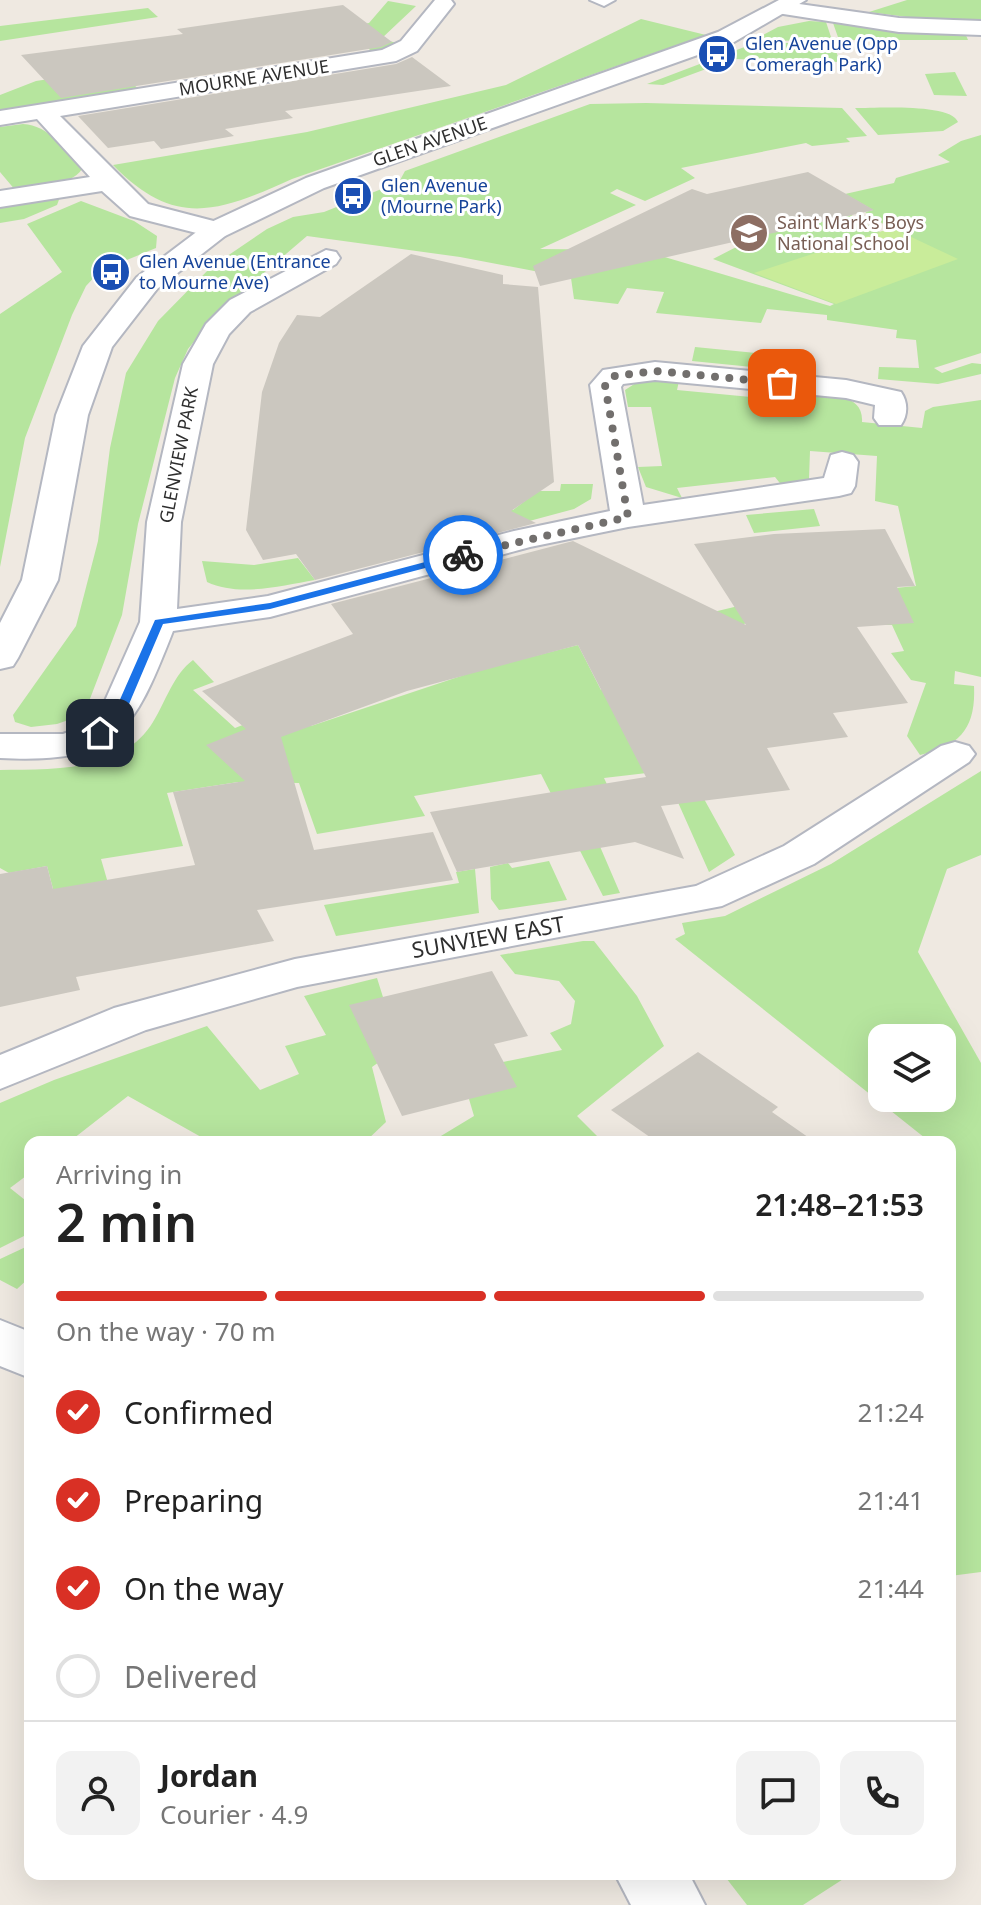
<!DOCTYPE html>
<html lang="en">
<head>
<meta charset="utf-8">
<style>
	:root { --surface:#fff; --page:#f2f2f2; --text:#222; --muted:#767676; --line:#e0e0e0; --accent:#d93025 }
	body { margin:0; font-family:"Noto Sans",sans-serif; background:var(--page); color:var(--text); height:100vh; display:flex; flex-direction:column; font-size:30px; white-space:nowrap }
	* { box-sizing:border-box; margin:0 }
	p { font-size:26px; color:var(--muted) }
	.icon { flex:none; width:44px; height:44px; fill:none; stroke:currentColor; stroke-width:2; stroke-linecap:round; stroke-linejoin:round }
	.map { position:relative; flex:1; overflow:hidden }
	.side { position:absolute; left:24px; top:1136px; width:932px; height:744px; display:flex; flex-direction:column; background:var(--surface); border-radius:16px; box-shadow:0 8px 32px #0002 }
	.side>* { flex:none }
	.buttons { position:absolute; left:868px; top:1024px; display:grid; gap:16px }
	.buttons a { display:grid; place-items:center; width:88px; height:88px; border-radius:16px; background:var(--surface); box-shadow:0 8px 32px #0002; font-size:40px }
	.pin { position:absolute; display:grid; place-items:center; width:68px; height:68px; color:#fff; margin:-34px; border-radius:16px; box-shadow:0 4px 12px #0006 }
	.courier { position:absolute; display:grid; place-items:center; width:80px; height:80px; margin:-40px; border:6px solid #1a73e8; border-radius:50%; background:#fff; color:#222; box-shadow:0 2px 10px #0007 }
	.overview em { font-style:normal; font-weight:600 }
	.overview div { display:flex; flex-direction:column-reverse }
	.overview { display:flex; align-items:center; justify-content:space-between; height:136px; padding:0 32px }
	h1 { font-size:52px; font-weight:600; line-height:60px }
	.bar { display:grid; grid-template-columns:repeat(4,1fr); gap:12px 8px; align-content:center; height:96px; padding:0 32px }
	.bar i { height:10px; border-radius:6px; background:var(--line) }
	.bar .active { background:var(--accent) }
	.bar p { grid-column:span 4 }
	.line { display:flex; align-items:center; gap:20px; padding:0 32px; border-top:2px solid var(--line) }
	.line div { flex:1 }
	.round { display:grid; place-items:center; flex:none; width:84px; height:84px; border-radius:16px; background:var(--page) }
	ol { padding:0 32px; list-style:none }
	li { display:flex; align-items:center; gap:24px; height:88px }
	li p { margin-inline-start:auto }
	li .icon { padding:8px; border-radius:50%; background:var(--accent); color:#fff; stroke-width:4 }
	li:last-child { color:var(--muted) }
	li i { width:44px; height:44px; border:4px solid var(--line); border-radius:50% }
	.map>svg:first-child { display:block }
	.green { fill:#b6e59e; fill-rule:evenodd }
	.pitch { fill:#c9ec9a }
	.building { fill:#cbc7bf }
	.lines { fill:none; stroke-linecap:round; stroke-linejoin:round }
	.minor-casing { stroke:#b4b7c1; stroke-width:4 }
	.tertiary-casing { stroke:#b4b7c1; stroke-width:4 }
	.secondary-casing { stroke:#b4b7c1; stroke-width:4 }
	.minor { fill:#fff; fill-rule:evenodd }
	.tertiary { fill:#fff; fill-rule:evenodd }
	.secondary { fill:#fff; fill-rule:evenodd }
	.route { fill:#1a73e8 }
	.done { stroke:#726f6d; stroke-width:8; stroke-dasharray:0 14.4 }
	.labels { text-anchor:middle; stroke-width:6; stroke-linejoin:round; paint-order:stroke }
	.far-transit-label { font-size:18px; fill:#164399; stroke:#fff; text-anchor:start }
	.far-street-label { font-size:18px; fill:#2e2e2e; stroke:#fff }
	.far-education-label { font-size:18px; fill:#785e54; stroke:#fff; text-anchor:start }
	.street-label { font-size:22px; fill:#2e2e2e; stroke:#fff }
</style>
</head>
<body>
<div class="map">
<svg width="981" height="1905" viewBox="0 0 981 1905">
	<rect width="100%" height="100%" fill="#efe9e1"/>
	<g class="green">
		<path d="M907 0H981V20L915 18 869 12Z"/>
		<path d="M388 1 416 6 381 39 401 44 374 53 342 28 369 23Z"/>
		<path d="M148 8 158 17 0 41V26Z"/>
		<path d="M641 19 706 35 292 179C219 212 175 229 113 165L307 132 506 85Z"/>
		<path d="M809 21 826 22 832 40 752 41 778 27Z"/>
		<path d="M843 22 965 33 968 40H839L833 23 843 25Z"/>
		<path d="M755 43H833L840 62 733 59 663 85 647 84Z"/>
		<path d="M209 55 134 85 142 92 0 113V95L36 81Z"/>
		<path d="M955 72 967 96 934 95 925 74Z"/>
		<path d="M646 103 842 108 867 136 846 138 850 142 812 146 806 143 681 168 695 178 645 201 617 189 610 193 636 205 540 249 641 250 830 306 834 304 713 259 804 212 821 222 851 215 880 232 891 229 865 212 873 210 845 194 894 183 896 178 950 162 938 155 961 141 981 135V353L934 368 942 373 972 363 981 364V374L938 384 878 379 879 367 919 368 916 340 896 338 897 330 827 320V315L767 309 761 323 656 313 664 292 627 288 618 304 574 299 571 278 460 257 307 236 217 313 188 349 175 378 138 524 122 615 88 704 74 718 57 724 31 727 15 722 13 715 76 626 98 541 110 448 126 373 158 321 211 267 267 229 293 217 324 212 399 182 405 171 590 104Z"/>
		<path d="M855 108C875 108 952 103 958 122L943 131 878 135Z"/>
		<path d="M23 124C49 125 65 150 82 169 70 187 36 187 16 191L0 172V127Z"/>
		<path d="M60 197 57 205 24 219 0 223V205Z"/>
		<path d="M81 201 134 221 157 236 156 248 100 271 86 286 72 315 25 438 0 567V314L62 272 27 224Z"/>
		<path d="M695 347 756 353 752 367 692 361Z"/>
		<path d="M655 380 679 381 677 390 805 402 807 393C829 396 864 393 862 422L922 428 925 411 933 407 981 400V677L955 671 954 684 974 686C976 728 960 746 920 755L907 736 926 683 911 680 891 653 904 651 892 625 753 620 710 639 656 712 735 855 709 872 664 771 604 778 612 795 580 800 620 893 603 896 541 774 414 796 425 816 317 834 299 783 238 782 167 793 183 846 101 859 110 890 56 900 47 866 9 873 0 868V770C52 769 122 773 153 722 166 701 173 675 193 660L214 682 193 690 235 728 286 708 311 726 479 670 578 645 601 690 640 684 614 636 759 601 916 586 898 506 875 501 877 456 810 451 809 479 783 487 775 477 677 488 682 498 646 487 638 467 662 466 651 407H628L625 390 639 381Z"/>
		<path d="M561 484H593L591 499 574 509 485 533 504 506 513 510 538 491H560Z"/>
		<path d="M814 509 820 526 754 533 746 515Z"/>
		<path d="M298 558 315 580C280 586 239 597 207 582L202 561 254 565Z"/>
		<path d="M981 771V855L947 869 918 952 981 1063V1572L950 1576V1142H930L675 939 685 934 682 923 725 916 831 864ZM942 1038V1098H882V1038Z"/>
		<path d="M549 861 567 900 499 910 491 899 490 867 508 863 512 868Z"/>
		<path d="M475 869 479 913 336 936 324 905 459 883 456 872Z"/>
		<path d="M583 941H594L637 996 664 1046 577 1116 603 1142H431L474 1116 469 1099 503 1062 562 1050 550 1033 571 1024 575 1001 559 981 515 974 500 955Z"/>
		<path d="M377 978 399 1048 372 1067 386 1122 365 1142H210L128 1096 69 1142H30V1173L10 1188 30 1204V1233L0 1248V1103L54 1080 207 1026 260 1090 299 1074 285 1046 326 1035 304 996Z"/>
		<path d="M30 1245V1277L17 1289 0 1280V1259Z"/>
		<path d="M723 1874H851L803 1905H747Z"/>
	</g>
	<path class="pitch" d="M892 228 958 259 836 304 754 273Z"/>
	<g class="building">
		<path d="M343 5 392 42 381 47 61 98 21 55 183 34 177 29Z"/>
		<path d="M412 57 451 86 285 111 293 118 225 129 234 136 161 149 154 141 108 148 78 116 396 64Z"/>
		<path d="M808 172 874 210 540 286 533 266 692 189 707 194Z"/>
		<path d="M411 254 503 275V284L538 287 554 482 511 511 536 523 315 580 296 554 263 560 246 530 262 392 279 343 297 315 320 317Z"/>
		<path d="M885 529 915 586 897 587 914 623 857 627 908 703 833 713 848 737 767 748 790 790 661 806 684 859 635 842 457 872 430 812 646 777 578 645 407 691 281 737 314 850 433 832 453 880 257 910 274 941 76 977 80 990 0 1007V874L47 866 53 889 195 865 173 792 245 781 206 745 246 729 202 691 353 634 331 604 573 541 746 625 694 544 774 534Z"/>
		<path d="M492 971 528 1036 494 1044 517 1087 402 1116 349 1005Z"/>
		<path d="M698 1052 778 1107 772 1112 815 1142H657L611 1110Z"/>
	</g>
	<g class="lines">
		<defs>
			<g id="minor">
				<path d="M435 0H451L454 4 417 51 396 61 60 116 148 204 225 224 229 230 225 236 216 238 130 216 102 191 0 207V191L90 177 37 119 0 125V111L382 50 401 41Z"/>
				<path d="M590 0H615L604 6Z"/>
				<path d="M785 2 899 18 981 21V35L899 32 777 13 774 8Z"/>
				<path d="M326 250 336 252 340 258 336 264 250 312 229 334 213 364 181 522 177 609 268 596 514 531 610 511 590 385 603 370 655 362 846 380 901 392C908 402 908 415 901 425H879L874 418 875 405 846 398 655 380 623 384 621 387 643 505 824 478 831 455 842 452 853 455 858 462 855 486 851 493 839 496 628 527 530 547 270 617 173 631C133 733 118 764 0 758V734H63L77 729 104 703 140 622 147 522 183 364 206 324 230 300Z"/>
				<path d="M955 742 969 746 975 754 969 762 814 864 722 906 297 987 146 1030 0 1089V1055L114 1008 295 959 696 886 784 846 941 746Z"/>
			</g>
			<path id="tertiary" d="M779 0H806L734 42 324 188 225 236 157 289 112 347 88 415 58 580 18 658 13 666 0 669V623L22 580 56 415 83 346 137 277 207 224 306 178 718 32Z"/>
			<g id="secondary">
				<path d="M0 1320 30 1332V1378L0 1366Z"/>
				<path d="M615 1874H689L705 1905H631Z"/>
			</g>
		</defs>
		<use href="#minor" class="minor-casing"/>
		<use href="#tertiary" class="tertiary-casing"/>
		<use href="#secondary" class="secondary-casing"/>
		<use href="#minor" class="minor"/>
		<use href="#tertiary" class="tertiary"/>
		<use href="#secondary" class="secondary"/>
	</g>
	<path class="route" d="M463 552 467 557 270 609 163 624 129 704 119 721 104 736 94 733 118 704 155 620 270 603Z"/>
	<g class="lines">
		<path class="done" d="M463 555 628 517 605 385 614 376 655 371 782 383"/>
	</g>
	<defs>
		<symbol id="bus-disc" viewBox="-11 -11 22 22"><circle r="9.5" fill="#1a4fb4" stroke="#fff"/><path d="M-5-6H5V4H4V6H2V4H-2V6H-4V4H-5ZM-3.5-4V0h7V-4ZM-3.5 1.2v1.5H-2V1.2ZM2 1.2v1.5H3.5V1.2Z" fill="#fff"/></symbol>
		<symbol id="school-disc" viewBox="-11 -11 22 22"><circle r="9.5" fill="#8d6e63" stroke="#fff"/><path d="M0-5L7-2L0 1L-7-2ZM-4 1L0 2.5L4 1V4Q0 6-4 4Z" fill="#fff"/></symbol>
	</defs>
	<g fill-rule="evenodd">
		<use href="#bus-disc" x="695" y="32" width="44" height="44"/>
		<use href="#bus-disc" x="331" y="174" width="44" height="44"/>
		<use href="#school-disc" x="727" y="211" width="44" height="44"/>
		<use href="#bus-disc" x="89" y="250" width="44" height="44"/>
	</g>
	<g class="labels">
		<g class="far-transit-label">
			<text x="745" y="50">Glen Avenue (Opp<tspan x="745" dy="21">Comeragh Park)</tspan></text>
			<text x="381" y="192">Glen Avenue<tspan x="381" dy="21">(Mourne Park)</tspan></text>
			<text x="139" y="268">Glen Avenue (Entrance<tspan x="139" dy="21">to Mourne Ave)</tspan></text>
		</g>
		<g class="far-street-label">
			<text transform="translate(254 78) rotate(-9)" y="6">MOURNE AVENUE</text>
			<text transform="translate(430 142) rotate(-19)" y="6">GLEN AVENUE</text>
			<text transform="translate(179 455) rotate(-79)" y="6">GLENVIEW PARK</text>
		</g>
		<g class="far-education-label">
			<text x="777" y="229">Saint Mark's Boys<tspan x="777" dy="21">National School</tspan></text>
		</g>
		<g class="street-label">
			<text transform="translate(488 937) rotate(-10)" y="8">SUNVIEW EAST</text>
		</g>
	</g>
</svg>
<div class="buttons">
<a><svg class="icon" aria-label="layers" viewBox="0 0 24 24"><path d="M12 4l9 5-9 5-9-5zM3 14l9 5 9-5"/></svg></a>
</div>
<div class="pin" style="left:782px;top:383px;background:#ea580c"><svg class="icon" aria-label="bag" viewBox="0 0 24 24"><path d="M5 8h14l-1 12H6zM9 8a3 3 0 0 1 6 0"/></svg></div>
<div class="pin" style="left:100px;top:733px;background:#1f2937"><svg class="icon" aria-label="home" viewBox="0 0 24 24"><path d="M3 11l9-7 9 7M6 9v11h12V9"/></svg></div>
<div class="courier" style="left:463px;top:555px"><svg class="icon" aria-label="bike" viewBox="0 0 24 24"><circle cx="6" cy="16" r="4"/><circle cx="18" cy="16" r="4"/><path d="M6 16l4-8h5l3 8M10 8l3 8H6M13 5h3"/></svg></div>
<section class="side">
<div class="overview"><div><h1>2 min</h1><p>Arriving in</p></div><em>21:48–21:53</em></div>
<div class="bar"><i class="active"></i><i class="active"></i><i class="active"></i><i></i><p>On the way · 70 m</p></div>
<ol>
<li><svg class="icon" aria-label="check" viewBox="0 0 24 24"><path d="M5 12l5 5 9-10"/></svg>Confirmed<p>21:24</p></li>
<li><svg class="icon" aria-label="check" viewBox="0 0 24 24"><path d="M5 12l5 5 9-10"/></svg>Preparing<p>21:41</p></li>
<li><svg class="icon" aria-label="check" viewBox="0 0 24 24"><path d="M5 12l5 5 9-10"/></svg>On the way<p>21:44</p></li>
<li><i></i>Delivered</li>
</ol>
<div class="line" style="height:144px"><a class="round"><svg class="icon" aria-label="person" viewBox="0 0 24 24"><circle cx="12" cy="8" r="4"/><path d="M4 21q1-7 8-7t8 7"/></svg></a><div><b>Jordan</b><p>Courier · 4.9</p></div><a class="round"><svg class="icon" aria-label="chat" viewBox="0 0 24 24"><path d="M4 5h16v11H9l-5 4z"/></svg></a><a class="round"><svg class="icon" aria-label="phone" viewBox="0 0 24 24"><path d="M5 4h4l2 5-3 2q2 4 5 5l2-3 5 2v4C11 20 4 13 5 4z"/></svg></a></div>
</section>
</div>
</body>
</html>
